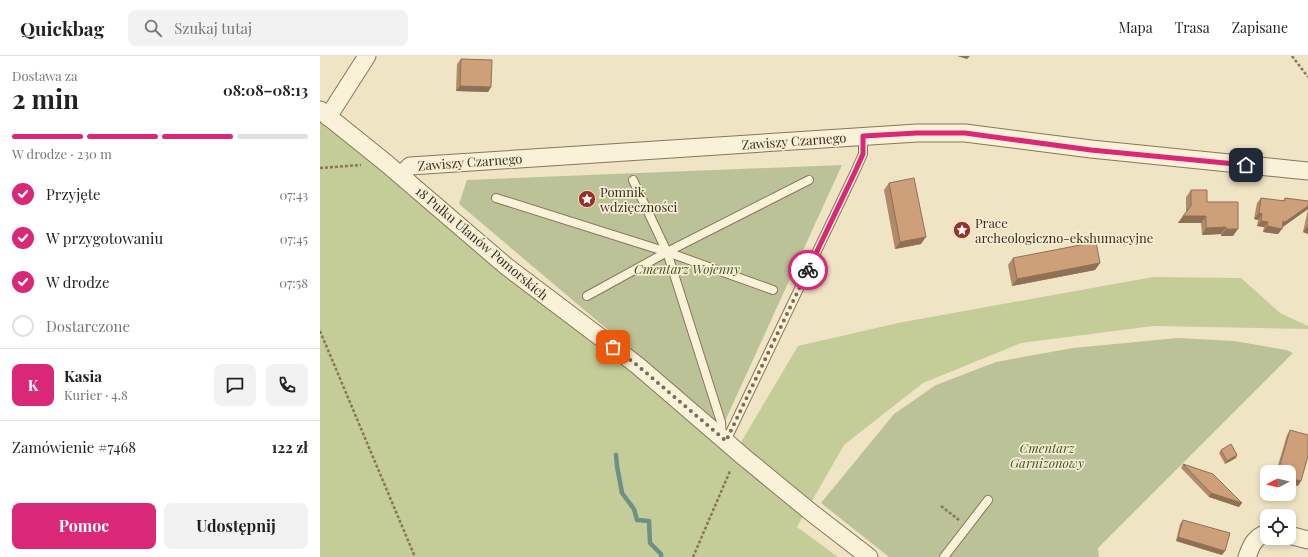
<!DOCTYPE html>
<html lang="pl">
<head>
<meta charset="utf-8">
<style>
	:root { --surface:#fff; --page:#f2f2f2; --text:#222; --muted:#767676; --line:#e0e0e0; --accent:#db2777 }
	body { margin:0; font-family:"Playfair Display",serif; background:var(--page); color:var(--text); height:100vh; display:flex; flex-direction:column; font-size:15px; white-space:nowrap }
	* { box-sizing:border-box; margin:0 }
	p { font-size:13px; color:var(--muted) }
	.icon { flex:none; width:22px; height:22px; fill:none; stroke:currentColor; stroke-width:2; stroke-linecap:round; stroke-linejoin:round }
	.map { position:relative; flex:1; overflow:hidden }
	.sheet { display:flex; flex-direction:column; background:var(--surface); width:320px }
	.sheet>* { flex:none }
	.needle { width:26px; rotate:263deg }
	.buttons { position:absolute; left:940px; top:409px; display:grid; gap:8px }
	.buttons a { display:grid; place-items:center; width:36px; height:36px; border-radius:8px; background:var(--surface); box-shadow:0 2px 6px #0003; font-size:20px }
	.pin { position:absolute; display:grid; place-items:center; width:34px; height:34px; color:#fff; margin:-17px; border-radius:8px; box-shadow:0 2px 6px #0006 }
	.courier { position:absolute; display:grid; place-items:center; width:40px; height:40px; margin:-20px; border:3px solid #db2777; border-radius:50%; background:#fff; color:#222; box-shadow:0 1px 5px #0007 }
	.overview em { font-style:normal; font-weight:700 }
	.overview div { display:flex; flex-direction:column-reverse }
	.overview { display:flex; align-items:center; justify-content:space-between; height:68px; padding:0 12px }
	h1 { font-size:26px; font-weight:700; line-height:30px }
	.bar { display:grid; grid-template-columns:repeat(4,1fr); gap:6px 4px; align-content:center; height:48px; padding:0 12px }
	.bar i { height:5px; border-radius:3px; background:var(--line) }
	.bar .on { background:var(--accent) }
	.bar p { grid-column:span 4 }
	.line { display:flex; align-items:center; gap:10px; padding:0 12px; border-top:1px solid var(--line) }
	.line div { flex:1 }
	.round { display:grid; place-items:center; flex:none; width:42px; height:42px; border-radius:8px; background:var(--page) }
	ol { padding:0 12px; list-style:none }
	li { display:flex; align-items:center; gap:12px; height:44px }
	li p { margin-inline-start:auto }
	li .icon { padding:4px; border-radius:50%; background:var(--accent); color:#fff; stroke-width:4 }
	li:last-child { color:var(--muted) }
	li i { width:22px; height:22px; border:2px solid var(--line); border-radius:50% }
	.action { display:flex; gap:8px; margin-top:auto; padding:8px 12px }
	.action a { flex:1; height:46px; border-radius:8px; background:var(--accent); color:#fff; font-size:16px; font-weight:700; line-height:46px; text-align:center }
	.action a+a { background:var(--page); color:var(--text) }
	header { display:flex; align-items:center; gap:24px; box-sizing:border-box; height:56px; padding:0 20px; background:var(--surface); border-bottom:1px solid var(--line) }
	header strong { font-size:19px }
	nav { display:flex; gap:22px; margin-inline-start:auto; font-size:14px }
	.search { width:280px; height:36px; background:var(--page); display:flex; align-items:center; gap:10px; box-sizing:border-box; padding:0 14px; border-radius:8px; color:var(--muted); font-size:15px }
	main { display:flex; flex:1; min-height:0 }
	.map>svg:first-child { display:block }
	.green { fill:#c4cd98 }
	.cemetery { fill:#bbc297 }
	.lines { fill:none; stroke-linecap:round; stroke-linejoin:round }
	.stream { stroke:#6d9089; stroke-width:4.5 }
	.service-casing { stroke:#89765a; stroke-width:10 }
	.minor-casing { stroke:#89765a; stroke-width:19 }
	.path { stroke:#89765a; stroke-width:2.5; stroke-dasharray:3 2; stroke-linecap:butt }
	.service { stroke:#f9f1d8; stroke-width:8 }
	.minor { stroke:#f9f1d8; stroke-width:17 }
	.wall { fill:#b08a69 }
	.shaded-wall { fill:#907055 }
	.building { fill:#cda07a; stroke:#907055 }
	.done { stroke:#796d58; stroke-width:4; stroke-dasharray:0 7.2 }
	.route { stroke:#db2777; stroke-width:5 }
	.labels { text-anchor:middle; stroke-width:3.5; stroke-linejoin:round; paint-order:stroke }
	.street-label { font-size:13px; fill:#392d1e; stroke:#f6eed4 }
	.poi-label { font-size:13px; fill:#392d1e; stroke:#f6eed4; text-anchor:start }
	.park-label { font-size:13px; font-style:italic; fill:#475625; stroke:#f6eed4 }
</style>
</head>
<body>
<header>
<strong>Quickbag</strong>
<div class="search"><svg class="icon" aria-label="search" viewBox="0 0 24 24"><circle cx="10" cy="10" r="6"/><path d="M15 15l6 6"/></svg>Szukaj tutaj</div>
<nav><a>Mapa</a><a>Trasa</a><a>Zapisane</a></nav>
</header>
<main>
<section class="sheet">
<div class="overview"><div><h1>2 min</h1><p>Dostawa za</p></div><em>08:08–08:13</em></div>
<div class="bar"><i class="on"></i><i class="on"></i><i class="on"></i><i></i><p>W drodze · 230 m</p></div>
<ol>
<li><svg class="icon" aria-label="check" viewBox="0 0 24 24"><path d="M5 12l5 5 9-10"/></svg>Przyjęte<p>07:43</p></li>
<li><svg class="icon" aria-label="check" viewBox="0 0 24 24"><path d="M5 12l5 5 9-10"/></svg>W przygotowaniu<p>07:45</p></li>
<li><svg class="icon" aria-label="check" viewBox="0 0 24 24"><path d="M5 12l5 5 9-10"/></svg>W drodze<p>07:58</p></li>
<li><i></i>Dostarczone</li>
</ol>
<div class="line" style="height:72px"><b class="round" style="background:var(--accent);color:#fff">K</b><div><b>Kasia</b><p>Kurier · 4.8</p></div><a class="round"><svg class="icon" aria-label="chat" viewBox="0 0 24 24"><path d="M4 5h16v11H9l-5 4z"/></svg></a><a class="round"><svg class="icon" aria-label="phone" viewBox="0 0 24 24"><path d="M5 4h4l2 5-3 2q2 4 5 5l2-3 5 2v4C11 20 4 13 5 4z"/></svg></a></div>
<div class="line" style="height:52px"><div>Zamówienie #7468</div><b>122 zł</b></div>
<div class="action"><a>Pomoc</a><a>Udostępnij</a></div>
</section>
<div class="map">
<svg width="988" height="501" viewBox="0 0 988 501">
	<rect width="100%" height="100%" fill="#efe4c4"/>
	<path class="green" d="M0 59 414 398 478 290 578 267 833 221 921 222 960 257 988 270V273L833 270 701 287 603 327 524 389 477 471 518 501H0Z"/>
	<g class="cemetery">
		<path d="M522 109 405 365 398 367 139 148 147 124Z"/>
		<path d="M858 282 914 285 966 294 973 297 778 492 779 501H569L501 447 574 358 616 329 676 306 753 292Z"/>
	</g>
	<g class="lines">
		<path class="stream" d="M296 399 297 410 302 437 314 453 317 464 329 465 330 487 341 498V501"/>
		<defs>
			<g id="service">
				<path d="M313 124 347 196 401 366 402 381"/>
				<path d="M176 142 347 196 453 234"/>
				<path d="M267 240 347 196 489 124"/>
				<path d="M406 385 534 118 543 98V80"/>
				<path d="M624 501 668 444"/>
			</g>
			<g id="minor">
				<path d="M0 54 66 107 186 210 317 309 425 402 492 457 549 501"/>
				<path d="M8 61 47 0"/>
				<path d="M81 119 90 110 597 77H645L771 93 988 115"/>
				<path d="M969 479 988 484"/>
				<path d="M927 501C931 490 934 481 947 477"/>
			</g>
		</defs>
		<use href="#service" class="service-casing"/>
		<use href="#minor" class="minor-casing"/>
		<g class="path">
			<path d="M972 0 988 21"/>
			<path d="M0 112 41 109"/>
			<path d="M0 275 95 501"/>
			<path d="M621 450 639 464"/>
			<path d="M373 501 410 415"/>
		</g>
		<use href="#service" class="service"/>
		<use href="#minor" class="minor"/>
	</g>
	<g class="wall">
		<path d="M141 3 171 31 168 36 136 35 137 8Z"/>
		<path d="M569 127 601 188 575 193 564 134Z"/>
		<path d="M871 134 887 146 913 180H901V178L882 179 881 167H858L866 156V141Z"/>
		<path d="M941 142 963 145 965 142 988 145V178L983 176 988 153 963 171 958 178 943 176 944 171 937 170 938 164 934 163 937 147Z"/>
		<path d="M693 202 780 207 775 214 692 230 688 209Z"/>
		<path d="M970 374 978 430 969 416H956L967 379Z"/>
		<path d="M901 394 917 399 916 402 905 408 899 397Z"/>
		<path d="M863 408 919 451 889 441 861 412Z"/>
		<path d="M863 464 902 499 856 485 860 468Z"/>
	</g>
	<g class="shaded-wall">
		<path d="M637 0H650L647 3Z"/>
		<path d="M140 30 171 31 168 36 136 35Z"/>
		<path d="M988 150V153L961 172 963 165Z"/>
		<path d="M939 157 942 158 938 164 934 163Z"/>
		<path d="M863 160H886L881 167H858Z"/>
		<path d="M941 165 948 166 944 171 937 170Z"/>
		<path d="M947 170 962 173 958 178 943 176Z"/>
		<path d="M906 171 901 178 882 179 886 172Z"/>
		<path d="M987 171H988V178L983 176Z"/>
		<path d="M906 173H918L913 180H901Z"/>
		<path d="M606 181 601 188 575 193 580 186Z"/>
		<path d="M780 207 775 214 692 230 697 223Z"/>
		<path d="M917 399 916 402 905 408 907 405Z"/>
		<path d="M969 422 981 425 978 430 969 428Z"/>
		<path d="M891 437 922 447 919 451 889 441Z"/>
		<path d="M858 481 905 495 902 499 856 485Z"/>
	</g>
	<g class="building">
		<path d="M141 3 172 4 171 31 140 30Z"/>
		<path d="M594 122 606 181 580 186 569 127Z"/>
		<path d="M871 134H887V146H918V173H906V171L886 172V160H863L871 150Z"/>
		<path d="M941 142 965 145V142L988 145V150L965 166 963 165 962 173 947 170 948 166 941 165 942 158 939 157Z"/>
		<path d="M776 186 780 207 697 223 693 202Z"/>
		<path d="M970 374 988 379V400L981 425 969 422V416H958Z"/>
		<path d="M911 388 917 399 907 405 901 394Z"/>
		<path d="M863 408 893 418 922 447 891 437Z"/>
		<path d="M863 464 910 477 905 495 858 481Z"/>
	</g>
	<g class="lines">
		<path class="done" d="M293 291 317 309 406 385 488 214"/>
		<path class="route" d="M488 214 534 118 543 98V80L597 77H645L771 94 926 109"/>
	</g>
	<defs>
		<symbol id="sight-disc" viewBox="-11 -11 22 22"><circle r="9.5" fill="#992e2a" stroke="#f6eed4"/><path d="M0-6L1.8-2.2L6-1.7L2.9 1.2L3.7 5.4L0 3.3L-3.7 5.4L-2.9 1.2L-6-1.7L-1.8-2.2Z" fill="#fff"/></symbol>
	</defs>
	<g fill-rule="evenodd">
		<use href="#sight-disc" x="257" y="133" width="20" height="20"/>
		<use href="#sight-disc" x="632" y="164" width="20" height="20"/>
	</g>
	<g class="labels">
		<g class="street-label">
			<text transform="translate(474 85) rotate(-4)" y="5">Zawiszy Czarnego</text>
			<text transform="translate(150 106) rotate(-4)" y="5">Zawiszy Czarnego</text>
			<text transform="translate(162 187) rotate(40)" y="5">18 Pułku Ułanów Pomorskich</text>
		</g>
		<g class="poi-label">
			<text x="280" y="141">Pomnik<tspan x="280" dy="15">wdzięczności</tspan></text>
			<text x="655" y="172">Prace<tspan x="655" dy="15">archeologiczno-ekshumacyjne</tspan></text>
		</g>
		<g class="park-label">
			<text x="367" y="218">Cmentarz Wojenny</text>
			<text x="727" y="397">Cmentarz<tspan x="727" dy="15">Garnizonowy</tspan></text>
		</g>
	</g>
</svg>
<div class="buttons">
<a><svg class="needle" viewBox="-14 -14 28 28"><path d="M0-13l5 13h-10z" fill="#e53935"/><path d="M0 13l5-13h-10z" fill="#767676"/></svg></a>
<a><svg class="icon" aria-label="locate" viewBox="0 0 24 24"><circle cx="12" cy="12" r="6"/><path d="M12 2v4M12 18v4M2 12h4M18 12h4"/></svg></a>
</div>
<div class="pin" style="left:293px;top:291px;background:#ea580c"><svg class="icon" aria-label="bag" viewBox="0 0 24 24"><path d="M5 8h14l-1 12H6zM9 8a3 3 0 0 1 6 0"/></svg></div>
<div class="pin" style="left:926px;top:109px;background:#1f2937"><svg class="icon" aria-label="home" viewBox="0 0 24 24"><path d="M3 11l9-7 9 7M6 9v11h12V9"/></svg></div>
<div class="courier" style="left:488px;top:214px"><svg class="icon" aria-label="bike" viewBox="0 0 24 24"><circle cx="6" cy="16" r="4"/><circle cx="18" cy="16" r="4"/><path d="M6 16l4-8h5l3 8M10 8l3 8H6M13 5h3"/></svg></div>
</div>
</main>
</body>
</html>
